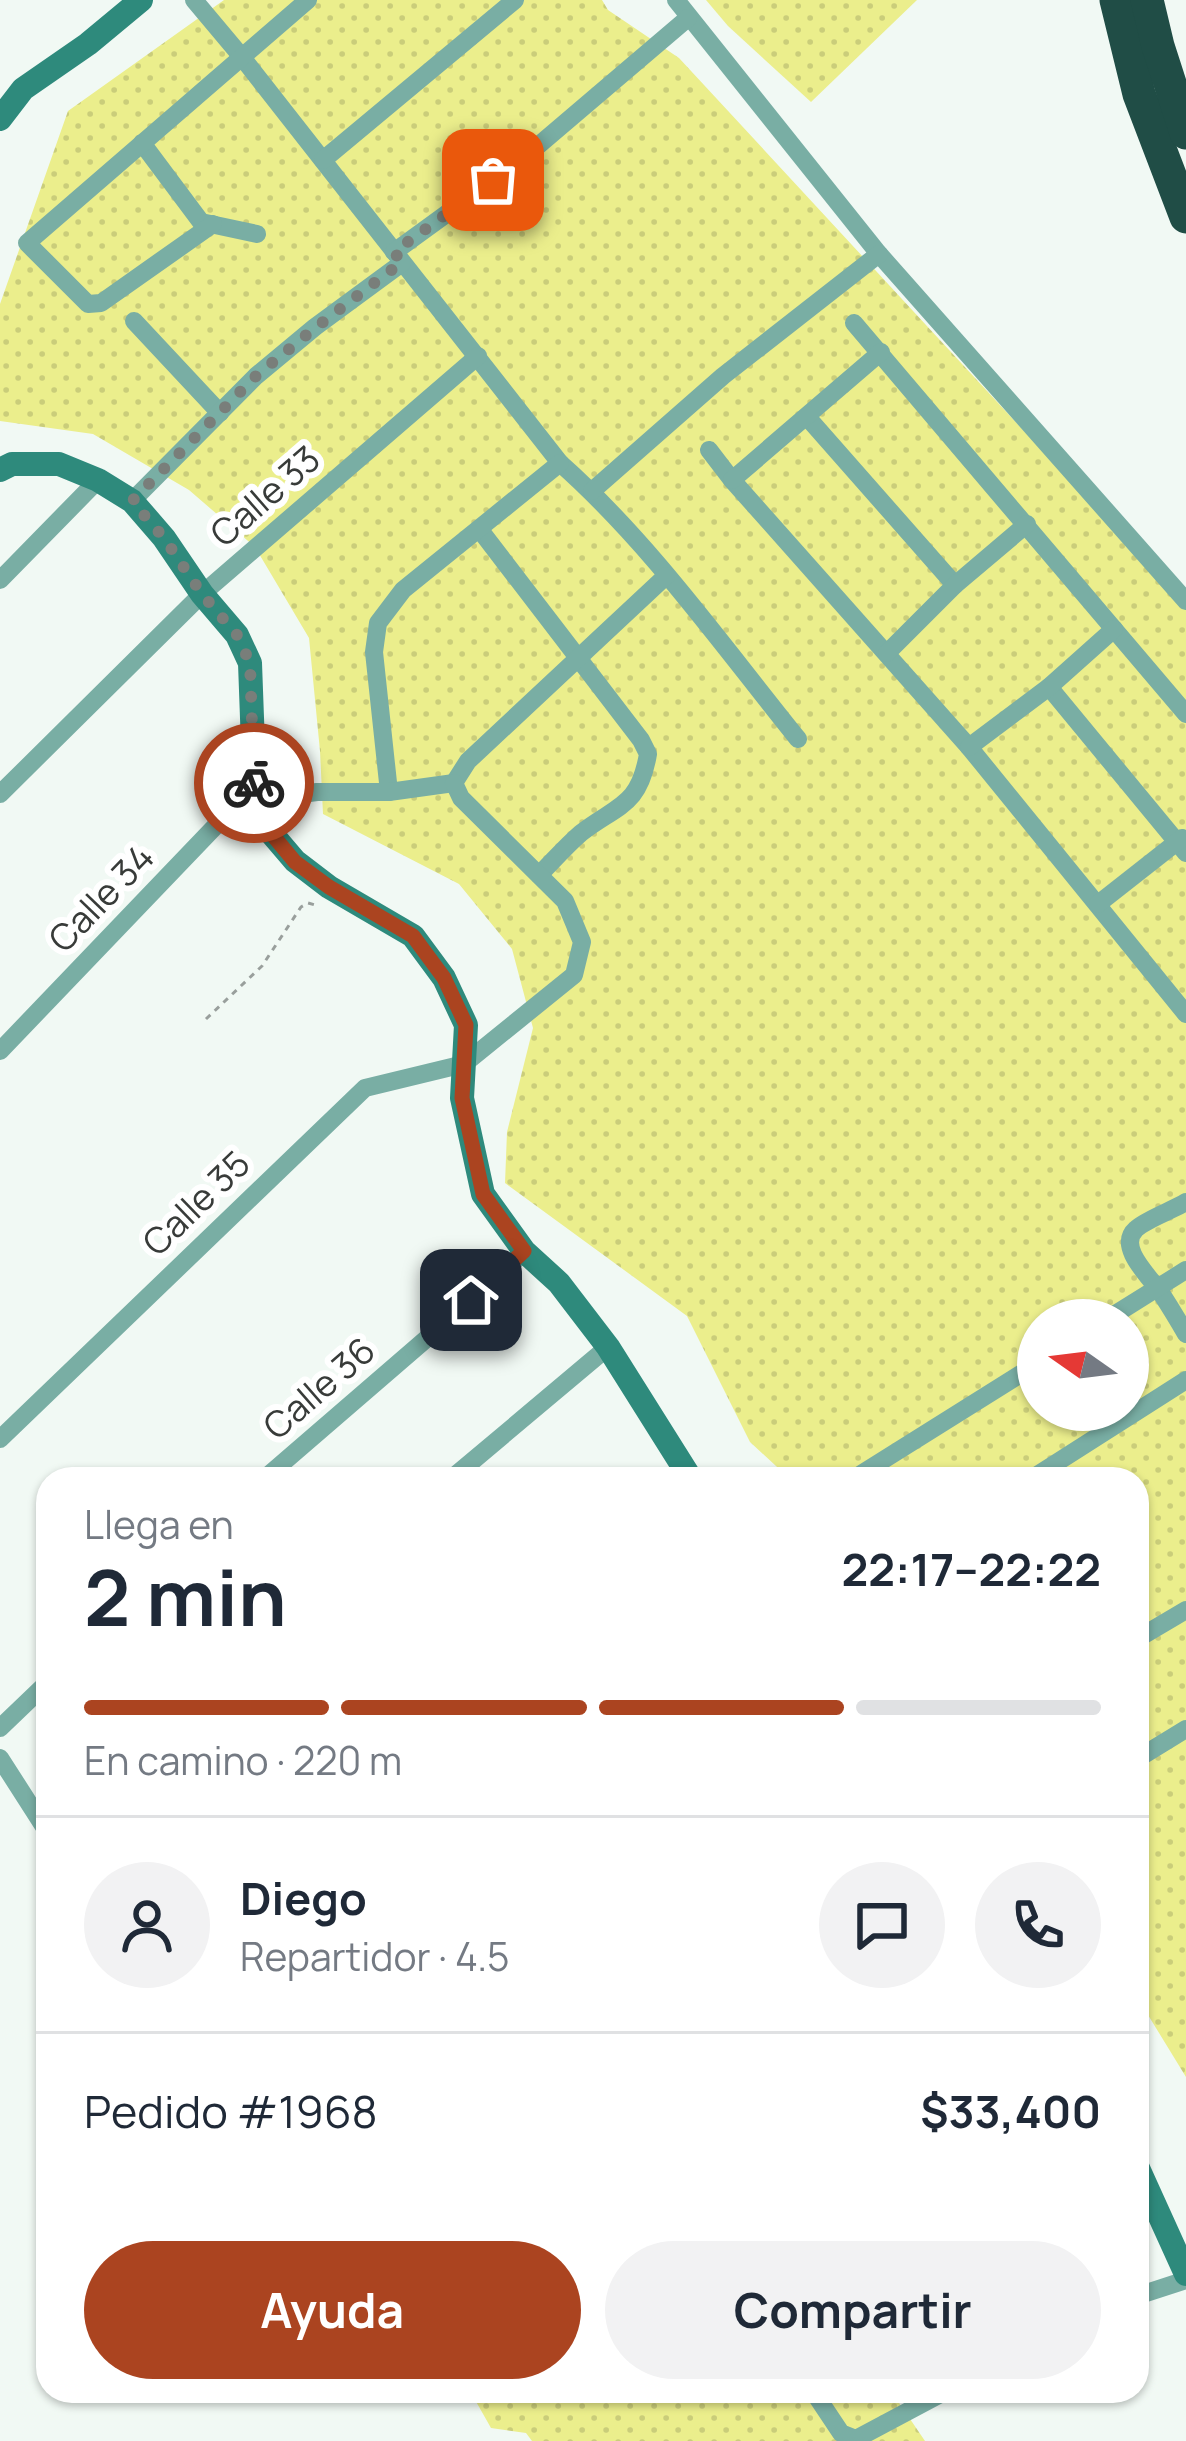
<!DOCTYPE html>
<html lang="es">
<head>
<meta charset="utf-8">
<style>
	:root { --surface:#fff; --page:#f2f2f3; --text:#1f2937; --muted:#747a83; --line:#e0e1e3; --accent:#ab4420 }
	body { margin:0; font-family:Manrope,sans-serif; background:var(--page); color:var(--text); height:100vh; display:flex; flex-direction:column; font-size:45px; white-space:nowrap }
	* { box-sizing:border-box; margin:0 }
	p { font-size:39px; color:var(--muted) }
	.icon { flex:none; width:66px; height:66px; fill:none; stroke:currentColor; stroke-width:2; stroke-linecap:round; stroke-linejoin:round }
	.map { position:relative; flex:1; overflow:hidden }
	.drawer { position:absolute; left:36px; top:1467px; width:1113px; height:936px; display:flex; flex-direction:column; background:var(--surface); border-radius:36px; box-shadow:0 3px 9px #0004 }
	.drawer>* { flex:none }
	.needle { width:78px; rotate:284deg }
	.buttons { position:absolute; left:1017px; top:1299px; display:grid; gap:24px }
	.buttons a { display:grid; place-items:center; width:132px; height:132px; border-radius:50%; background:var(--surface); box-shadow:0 3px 9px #0004; font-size:60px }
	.pin { position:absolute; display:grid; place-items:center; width:102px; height:102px; color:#fff; margin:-51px; border-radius:24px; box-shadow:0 6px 18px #0006 }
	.courier { position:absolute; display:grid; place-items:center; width:120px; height:120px; margin:-60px; border:9px solid #ab4420; border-radius:50%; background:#fff; color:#222; box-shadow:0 3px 15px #0007 }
	.summary em { font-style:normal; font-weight:700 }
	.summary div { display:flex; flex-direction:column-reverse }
	.summary { display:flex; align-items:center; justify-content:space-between; height:204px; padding:0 48px }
	h1 { font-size:78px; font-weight:700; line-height:90px }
	.bar { display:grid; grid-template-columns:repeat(4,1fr); gap:18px 12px; align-content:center; height:144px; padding:0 48px }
	.bar i { height:15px; border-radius:9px; background:var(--line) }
	.bar .selected { background:var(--accent) }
	.bar p { grid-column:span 4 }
	.line { display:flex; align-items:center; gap:30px; padding:0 48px; border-top:3px solid var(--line) }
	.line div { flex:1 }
	.round { display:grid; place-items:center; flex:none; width:126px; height:126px; border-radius:63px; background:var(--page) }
	.primary-button { display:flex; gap:24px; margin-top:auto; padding:24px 48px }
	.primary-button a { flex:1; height:138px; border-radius:72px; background:var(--accent); color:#fff; font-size:48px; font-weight:700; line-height:138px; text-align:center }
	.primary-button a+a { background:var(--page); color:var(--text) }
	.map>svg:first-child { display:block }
	.grass { fill:url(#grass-dots); fill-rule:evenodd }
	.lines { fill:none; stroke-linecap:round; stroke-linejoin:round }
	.path { stroke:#999f9c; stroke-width:3; stroke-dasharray:6 6; stroke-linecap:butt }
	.street { stroke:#79aea4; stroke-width:18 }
	.secondary { stroke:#2e8a7c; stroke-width:24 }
	.highway { stroke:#204d46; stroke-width:33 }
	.done { stroke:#797e7a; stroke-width:12; stroke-dasharray:0 21.6 }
	.route { stroke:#ab4420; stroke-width:15 }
	.labels { text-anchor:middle; stroke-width:12; stroke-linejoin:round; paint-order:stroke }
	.street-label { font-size:36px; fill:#383b39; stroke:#fff }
</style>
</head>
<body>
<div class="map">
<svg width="1186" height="2441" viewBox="0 0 1186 2441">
	<defs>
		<pattern id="grass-dots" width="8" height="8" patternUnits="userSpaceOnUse" patternTransform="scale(3)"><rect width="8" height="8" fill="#ebee8c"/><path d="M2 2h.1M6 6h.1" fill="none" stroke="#cacd7a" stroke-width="1.8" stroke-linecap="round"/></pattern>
	</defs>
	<rect width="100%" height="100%" fill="#f1f9f4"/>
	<g class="grass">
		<path d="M224 0H602L608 10 679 58 1186 606V2077L1137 1997V1479H790L750 1442 687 1316 505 1183 507 1132 533 1028 512 949 459 884 323 814 320 751 309 638 255 547 189 490 93 434 0 421V304L68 111ZM1038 1320H1128V1410H1038Z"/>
		<path d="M706 0H917L811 102 728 26Z"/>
		<path d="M470 2391H891L925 2441H532L526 2433 491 2428Z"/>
	</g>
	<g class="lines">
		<path class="path" d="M206 1019 262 966 301 907 308 903 315 905"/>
		<g class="street">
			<path d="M194 0 241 56 560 463C650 543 722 645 798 739"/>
			<path d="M676 0 879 254 1186 601"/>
			<path d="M142 143 201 222 257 234"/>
			<path d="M323 160 515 0"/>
			<path d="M213 224 101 303 88 304 27 243 308 0"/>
			<path d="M394 252 526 156 688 18"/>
			<path d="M134 321 220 413"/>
			<path d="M854 323 1186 714"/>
			<path d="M808 418 955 585"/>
			<path d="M709 450 732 480 969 747 1186 1014"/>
			<path d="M732 480 881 352"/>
			<path d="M592 491 723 376 879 254"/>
			<path d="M132 501 256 376 315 327 402 263"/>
			<path d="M480 530 641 740 648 754C639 807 617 805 581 833 566 846 553 861 539 875"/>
			<path d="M0 580 98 480"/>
			<path d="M887 653 955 585 1027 524"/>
			<path d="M1049 687 1186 853"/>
			<path d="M969 747 1049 687 1114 629"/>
			<path d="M454 783 468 761 666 576"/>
			<path d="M389 792 374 652 378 623 403 590 560 463"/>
			<path d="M0 794 202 594 478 356"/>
			<path d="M1098 904 1182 838"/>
			<path d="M0 1051 228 813 255 800 317 792H389L454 783"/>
			<path d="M1186 1202C1173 1210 1145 1220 1136 1229 1116 1247 1151 1278 1161 1293 1170 1307 1178 1320 1186 1334"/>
			<path d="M1106 1320 1186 1270"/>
			<path d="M0 1439 365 1088 464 1064 574 975 582 942 565 901 461 798 454 783"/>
			<path d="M264 1479 506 1270 524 1251"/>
			<path d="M451 1479 608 1347"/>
			<path d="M857 1479 861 1474 1038 1363"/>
			<path d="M1031 1479 1186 1380"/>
			<path d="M1137 1639 1186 1610"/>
			<path d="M0 1728 48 1682"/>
			<path d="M0 1758 48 1833"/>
			<path d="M1137 1759 1186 1729"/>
			<path d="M1137 2296 1186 2280"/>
			<path d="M813 2391 841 2433 856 2439 946 2391"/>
		</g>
		<g class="secondary">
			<path d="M0 119 23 89 88 44 141 0"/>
			<path d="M0 470 12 464H59L98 480 132 501 164 538 202 594 237 635 250 663 255 800 266 827 295 861 329 887 413 936 444 978 466 1025 462 1098 483 1194 524 1251 559 1283 608 1347 691 1479"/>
			<path d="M1137 2166 1186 2274"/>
		</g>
		<g class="highway">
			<path d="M1116 0 1139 94 1186 217"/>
			<path d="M1147 0 1158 46 1186 133"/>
		</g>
	</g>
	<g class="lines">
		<path class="done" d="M254 783 250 663 237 635 202 594 164 538 132 501 256 376 315 328 402 262 394 252 493 180"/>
		<path class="route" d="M254 783 255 800 266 827 295 862 329 887 413 936 444 978 466 1025 462 1098 483 1194 524 1251 471 1300"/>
	</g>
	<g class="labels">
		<g class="street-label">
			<text transform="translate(265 496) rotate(-41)" y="13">Calle 33</text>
			<text transform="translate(101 898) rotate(-46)" y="13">Calle 34</text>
			<text transform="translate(196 1203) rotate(-44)" y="13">Calle 35</text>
			<text transform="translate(319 1388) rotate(-41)" y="13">Calle 36</text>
		</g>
	</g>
</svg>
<div class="buttons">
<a><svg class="needle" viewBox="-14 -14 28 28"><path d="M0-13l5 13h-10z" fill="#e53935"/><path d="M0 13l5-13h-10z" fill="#747a83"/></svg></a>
</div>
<div class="pin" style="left:493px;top:180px;background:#ea580c"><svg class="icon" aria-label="bag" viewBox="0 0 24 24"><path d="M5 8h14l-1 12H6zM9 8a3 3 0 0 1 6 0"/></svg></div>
<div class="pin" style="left:471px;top:1300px;background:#1f2937"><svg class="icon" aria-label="home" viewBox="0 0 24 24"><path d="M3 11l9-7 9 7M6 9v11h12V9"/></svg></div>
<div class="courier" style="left:254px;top:783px"><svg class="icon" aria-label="bike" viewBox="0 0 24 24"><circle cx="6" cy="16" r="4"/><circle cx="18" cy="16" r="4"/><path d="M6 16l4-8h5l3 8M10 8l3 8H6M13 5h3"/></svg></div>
<section class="drawer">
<div class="summary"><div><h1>2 min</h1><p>Llega en</p></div><em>22:17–22:22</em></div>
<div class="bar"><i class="selected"></i><i class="selected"></i><i class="selected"></i><i></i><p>En camino · 220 m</p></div>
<div class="line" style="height:216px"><a class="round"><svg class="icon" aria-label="person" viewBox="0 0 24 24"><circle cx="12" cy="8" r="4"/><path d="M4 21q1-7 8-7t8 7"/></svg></a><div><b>Diego</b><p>Repartidor · 4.5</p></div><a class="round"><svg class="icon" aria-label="chat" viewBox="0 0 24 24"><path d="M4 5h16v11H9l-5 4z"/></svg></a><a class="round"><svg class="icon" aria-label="phone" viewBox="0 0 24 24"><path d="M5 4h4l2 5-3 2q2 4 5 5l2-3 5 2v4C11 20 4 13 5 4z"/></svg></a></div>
<div class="line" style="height:156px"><div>Pedido #1968</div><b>$33,400</b></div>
<div class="primary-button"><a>Ayuda</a><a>Compartir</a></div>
</section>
</div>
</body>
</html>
